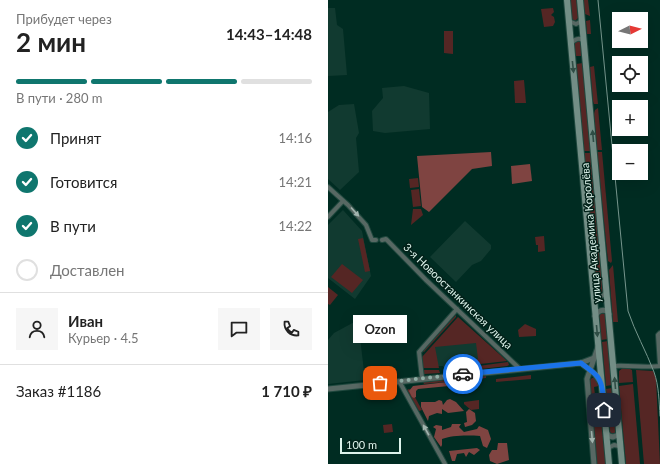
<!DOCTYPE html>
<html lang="ru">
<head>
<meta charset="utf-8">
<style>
	:root { --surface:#fff; --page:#f6f6f6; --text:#222; --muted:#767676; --line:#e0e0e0; --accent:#0f766e }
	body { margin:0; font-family:Lato,sans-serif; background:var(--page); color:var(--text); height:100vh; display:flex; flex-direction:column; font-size:15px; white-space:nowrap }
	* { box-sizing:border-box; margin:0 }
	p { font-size:13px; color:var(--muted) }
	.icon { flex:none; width:22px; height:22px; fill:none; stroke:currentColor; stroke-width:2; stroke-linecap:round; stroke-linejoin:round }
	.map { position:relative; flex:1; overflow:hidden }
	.details { display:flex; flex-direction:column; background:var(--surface); width:328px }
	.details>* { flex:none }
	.needle { width:26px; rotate:84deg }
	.fabs { position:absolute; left:284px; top:12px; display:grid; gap:8px }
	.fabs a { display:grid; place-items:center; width:36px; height:36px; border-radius:0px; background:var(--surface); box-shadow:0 4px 16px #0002; font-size:20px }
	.scale { position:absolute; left:12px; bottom:10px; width:61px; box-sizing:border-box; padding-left:4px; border:2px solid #ddf3eb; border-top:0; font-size:11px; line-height:14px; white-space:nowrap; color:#ddf3eb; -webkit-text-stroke:3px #022119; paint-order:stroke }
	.pin { position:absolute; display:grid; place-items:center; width:34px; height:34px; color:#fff; margin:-17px; border-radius:8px; box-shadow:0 2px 6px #0006 }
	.courier { position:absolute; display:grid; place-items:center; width:40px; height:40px; margin:-20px; border:3px solid #1a73e8; border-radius:50%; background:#fff; color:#222; box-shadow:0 1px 5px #0007 }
	.bubble { position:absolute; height:28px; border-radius:0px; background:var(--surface); box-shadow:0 4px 16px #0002; font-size:13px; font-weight:700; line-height:28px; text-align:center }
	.headline em { font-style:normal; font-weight:700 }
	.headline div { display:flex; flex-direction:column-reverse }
	.headline { display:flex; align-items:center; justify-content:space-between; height:68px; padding:0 16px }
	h1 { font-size:26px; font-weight:700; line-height:30px }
	.bar { display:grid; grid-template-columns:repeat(4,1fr); gap:6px 4px; align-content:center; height:48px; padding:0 16px }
	.bar i { height:5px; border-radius:3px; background:var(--line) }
	.bar .on { background:var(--accent) }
	.bar p { grid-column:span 4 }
	.line { display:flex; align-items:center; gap:10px; padding:0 16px; border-top:1px solid var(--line) }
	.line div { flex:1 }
	.round { display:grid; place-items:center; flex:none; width:42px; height:42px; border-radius:0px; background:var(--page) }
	ol { padding:0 16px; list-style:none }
	li { display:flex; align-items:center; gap:12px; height:44px }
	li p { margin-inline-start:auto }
	li .icon { padding:4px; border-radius:50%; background:var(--accent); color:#fff; stroke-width:4 }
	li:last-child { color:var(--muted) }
	li i { width:22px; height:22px; border:2px solid var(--line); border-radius:50% }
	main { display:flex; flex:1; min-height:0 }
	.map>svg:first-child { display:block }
	.built { fill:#113a30 }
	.green { fill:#552624 }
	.forest { fill:#7f4441 }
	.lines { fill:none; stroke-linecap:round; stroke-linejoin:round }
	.minor-casing { stroke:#1f483e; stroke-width:6 }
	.tertiary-casing { stroke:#1f483e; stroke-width:7 }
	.secondary-casing { stroke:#1f483e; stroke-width:8 }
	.minor { stroke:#576863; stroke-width:4 }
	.tertiary { stroke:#576863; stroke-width:5 }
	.secondary { stroke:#738e86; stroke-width:6 }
	.tram { stroke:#76968d; stroke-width:1 }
	.oneway { fill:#2f4d45 }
	.oneway2 { fill:#a1b4ae }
	.done { stroke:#90ada5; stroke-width:4; stroke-dasharray:0 7.2 }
	.route { stroke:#1a73e8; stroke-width:5 }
	.labels { text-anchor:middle; stroke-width:3; stroke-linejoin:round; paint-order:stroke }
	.street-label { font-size:11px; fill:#ddf3eb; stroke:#022119 }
</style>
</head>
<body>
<main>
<section class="details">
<div class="headline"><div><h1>2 мин</h1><p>Прибудет через</p></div><em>14:43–14:48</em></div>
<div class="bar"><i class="on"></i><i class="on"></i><i class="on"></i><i></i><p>В пути · 280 m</p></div>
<ol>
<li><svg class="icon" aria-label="check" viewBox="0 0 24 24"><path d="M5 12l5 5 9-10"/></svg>Принят<p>14:16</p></li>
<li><svg class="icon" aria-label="check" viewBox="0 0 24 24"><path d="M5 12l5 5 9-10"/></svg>Готовится<p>14:21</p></li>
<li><svg class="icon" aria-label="check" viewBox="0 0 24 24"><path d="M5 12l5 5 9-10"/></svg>В пути<p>14:22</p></li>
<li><i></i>Доставлен</li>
</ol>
<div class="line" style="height:72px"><a class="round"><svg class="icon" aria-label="person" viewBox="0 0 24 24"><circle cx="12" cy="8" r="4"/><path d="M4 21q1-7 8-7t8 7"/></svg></a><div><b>Иван</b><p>Курьер · 4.5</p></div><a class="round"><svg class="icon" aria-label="chat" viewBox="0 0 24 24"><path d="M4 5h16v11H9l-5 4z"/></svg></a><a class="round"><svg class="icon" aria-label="phone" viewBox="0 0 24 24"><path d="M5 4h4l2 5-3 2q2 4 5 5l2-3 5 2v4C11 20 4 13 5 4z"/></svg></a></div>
<div class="line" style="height:52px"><div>Заказ #1186</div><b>1 710 ₽</b></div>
</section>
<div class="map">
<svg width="332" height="464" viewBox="0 0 332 464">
	<rect width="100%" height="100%" fill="#002c22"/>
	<g class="built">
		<path d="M0 8H7L9 25 15 29 19 75 0 76Z"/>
		<path d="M76 86 101 93 102 129 57 133 45 131 44 111 55 98 54 88Z"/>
		<path d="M26 104 31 133 28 138 31 172 12 190 0 179V112L11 105Z"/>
		<path d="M15 210 34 231 43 276 27 299 0 278V225Z"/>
		<path d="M137 221 163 245V249L153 261 144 265 128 282 102 257Z"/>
		<path d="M30 320 37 380 0 384V340L6 333Z"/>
		<path d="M152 341 155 363 116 368 115 366H107L105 346Z"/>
	</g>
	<g class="green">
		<path d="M242 0H249L250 18 247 21 244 19Z"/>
		<path d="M255 0H260L262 16 257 14Z"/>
		<path d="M225 8 226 12 223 15 226 17 227 22 225 26 216 27 213 9Z"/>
		<path d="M262 20 263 34H259L258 21Z"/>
		<path d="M116 31H125V54L116 53Z"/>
		<path d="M249 40 253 42 254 56H247L246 42Z"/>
		<path d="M255 63 263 151H256L248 64Z"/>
		<path d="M266 66 270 104H266L265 101 262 67Z"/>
		<path d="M196 80 198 103H187L186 81Z"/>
		<path d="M270 108 274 150H269L266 114 267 110Z"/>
		<path d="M269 152H274L284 261 283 263 280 261Z"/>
		<path d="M256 153H263L276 291 272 294 269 292Z"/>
		<path d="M90 178 91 187 82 188 81 179Z"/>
		<path d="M91 189 93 206 85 207 83 190Z"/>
		<path d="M85 209H93L95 215 83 225Z"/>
		<path d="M216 236 217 251 210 252V245H208L207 237Z"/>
		<path d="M35 238 42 271 37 272 30 239Z"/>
		<path d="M14 264 35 280 24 293 3 277Z"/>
		<path d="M285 265 290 322H285L281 270Z"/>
		<path d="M0 287 10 295 2 305 0 304Z"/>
		<path d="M273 313 278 314 280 339 273 340 271 316Z"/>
		<path d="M128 315V317L96 352 95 351Z"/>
		<path d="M130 317 179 361 134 366 135 361 150 359 148 343 107 347 111 368H95L94 357Z"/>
		<path d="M197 324 208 329V336L191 337 190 330Z"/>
		<path d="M280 341 284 385 278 386 274 342Z"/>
		<path d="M180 362 181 365 179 366 135 371V368Z"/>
		<path d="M296 367 300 368 304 370 305 382 291 383V371Z"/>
		<path d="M95 370H111L112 373 96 374Z"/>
		<path d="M308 370 325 371 328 379 332 464H316Z"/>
		<path d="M203 375V379L168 382V379Z"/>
		<path d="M158 376V378L96 384 95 382Z"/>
		<path d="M264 378H268L270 382 271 386 266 387 269 410H273L278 464H269L261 384 262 380Z"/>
		<path d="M305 384 312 464H298L291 386Z"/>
		<path d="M284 388 288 432 285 434 282 432 278 389Z"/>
		<path d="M81 389 83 390 94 410 91 411 79 390Z"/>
		<path d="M151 400V409L143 410 136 404V402Z"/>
		<path d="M64 424 65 432 56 433 55 425Z"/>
	</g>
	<g class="forest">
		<path d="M163 152 164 166 144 169 101 212 94 207 89 156Z"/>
		<path d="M202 164 204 181 184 184 183 166Z"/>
		<path d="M119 382 122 383 121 386 90 389 88 391V397L86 398 84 397 81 391 85 386Z"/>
		<path d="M122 399 128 402 136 411 120 413 114 409V414L109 413 101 416 100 421 93 407V402H107L111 400 114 401 115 405 119 400Z"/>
		<path d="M141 409 147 413 148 421 144 425 137 427 136 423 139 422 138 412Z"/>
		<path d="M124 424H133L131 427 136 432 149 429 151 426 160 430 163 439 159 448 155 446 152 436C141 435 123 435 114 439V445L113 447 106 437 108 429 105 427 108 425 114 426V430L123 427Z"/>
		<path d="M170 443H179L181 460 169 464 162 461 161 455 164 450H169Z"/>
		<path d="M149 448 152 450 146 455 141 452 138 457 136 453 129 454 127 461H124L121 451Z"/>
	</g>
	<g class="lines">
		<defs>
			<g id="minor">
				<path d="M241 21 248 24 252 22 253 19"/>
				<path d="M243 44C246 39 252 37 255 41"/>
				<path d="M0 187 20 205 38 225 44 240H48"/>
				<path d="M0 217 15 201"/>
				<path d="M54 240 58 239 98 280 192 369"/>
				<path d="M266 292 268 295C273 297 277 296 278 291"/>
				<path d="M332 333 330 335 332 365"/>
				<path d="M286 366C302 365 316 368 332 366"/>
				<path d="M94 378 91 352 129 309"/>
				<path d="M71 381 117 464"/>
				<path d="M280 450 282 447 286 445 291 446 293 449"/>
			</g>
			<g id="tertiary">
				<path d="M267 316C270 311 273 309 279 311L281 314"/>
				<path d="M253 363 267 374 273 383"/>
				<path d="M0 389 253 363 266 358"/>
				<path d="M278 432 281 436 285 437 290 435 291 431"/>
				<path d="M266 464 259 379 270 347"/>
			</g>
			<g id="secondary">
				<path d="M239 0 281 464"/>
				<path d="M252 0 294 464"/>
			</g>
		</defs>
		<use href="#minor" class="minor-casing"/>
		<use href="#tertiary" class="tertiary-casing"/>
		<use href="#secondary" class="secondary-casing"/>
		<use href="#minor" class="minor"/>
		<use href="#tertiary" class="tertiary"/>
		<use href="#secondary" class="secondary"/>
		<path class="tram" d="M270 0 300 311C307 332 318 351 326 372 331 386 331 401 332 416"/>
	</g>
	<defs><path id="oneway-solid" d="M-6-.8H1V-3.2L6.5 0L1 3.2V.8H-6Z"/></defs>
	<g class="oneway">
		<use href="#oneway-solid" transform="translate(245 67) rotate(84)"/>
		<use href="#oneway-solid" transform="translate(265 136) rotate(-95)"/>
		<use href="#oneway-solid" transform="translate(269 331) rotate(85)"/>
		<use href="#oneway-solid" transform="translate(287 383) rotate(-95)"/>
	</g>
	<g class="oneway2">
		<use href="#oneway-solid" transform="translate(27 212) rotate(48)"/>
		<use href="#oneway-solid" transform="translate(98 430) rotate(-119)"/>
		<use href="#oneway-solid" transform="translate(264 437) rotate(85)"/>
	</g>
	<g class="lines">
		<path class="done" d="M52 383 135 374"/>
		<path class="route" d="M135 374 253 363C258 367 264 371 268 375 276 383 275 399 276 410"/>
	</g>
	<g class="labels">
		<g class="street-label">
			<text transform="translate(263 233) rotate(-95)" y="4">улица Академика Королёва</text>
			<text transform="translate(130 296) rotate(44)" y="4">3-я Новоостанкинская улица</text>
		</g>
	</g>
</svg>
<div class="fabs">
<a><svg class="needle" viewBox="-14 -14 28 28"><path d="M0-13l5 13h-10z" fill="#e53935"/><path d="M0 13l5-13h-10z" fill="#767676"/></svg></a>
<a><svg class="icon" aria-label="locate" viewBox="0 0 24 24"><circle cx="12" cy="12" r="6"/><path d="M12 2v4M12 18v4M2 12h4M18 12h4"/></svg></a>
<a>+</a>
<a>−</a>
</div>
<div class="scale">100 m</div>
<div class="pin" style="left:52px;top:383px;background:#ea580c"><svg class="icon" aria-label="bag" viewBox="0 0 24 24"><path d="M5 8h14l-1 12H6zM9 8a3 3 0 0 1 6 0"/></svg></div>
<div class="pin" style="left:276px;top:410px;background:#1f2937"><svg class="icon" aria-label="home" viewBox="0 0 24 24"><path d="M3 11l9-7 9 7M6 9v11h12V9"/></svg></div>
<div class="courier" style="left:135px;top:374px"><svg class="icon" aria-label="car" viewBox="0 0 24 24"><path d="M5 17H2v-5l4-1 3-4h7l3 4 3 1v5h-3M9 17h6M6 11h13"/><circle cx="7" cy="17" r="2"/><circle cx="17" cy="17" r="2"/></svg></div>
<div class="bubble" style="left:25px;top:315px;width:54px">Ozon</div>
</div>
</main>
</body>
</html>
